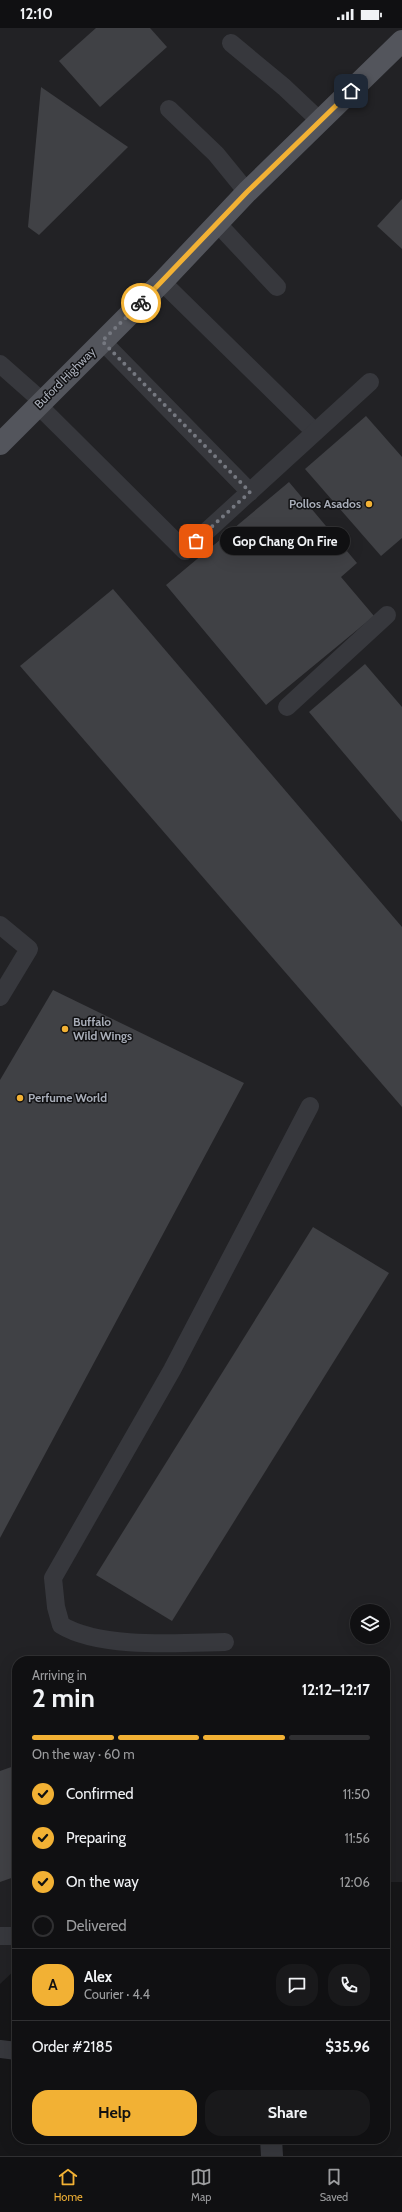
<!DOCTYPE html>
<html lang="en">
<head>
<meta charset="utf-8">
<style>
	:root { --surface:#101012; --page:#19191b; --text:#f1f3f6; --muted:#9c9d9f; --line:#303032; --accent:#f2b134 }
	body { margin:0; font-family:Cabin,sans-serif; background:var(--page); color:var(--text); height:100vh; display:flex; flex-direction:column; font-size:15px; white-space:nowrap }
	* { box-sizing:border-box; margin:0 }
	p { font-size:13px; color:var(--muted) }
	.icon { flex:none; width:22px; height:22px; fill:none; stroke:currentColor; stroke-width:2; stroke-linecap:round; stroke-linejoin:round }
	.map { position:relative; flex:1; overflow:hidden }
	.sheet { position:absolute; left:12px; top:1628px; width:378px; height:488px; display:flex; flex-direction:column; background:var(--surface); border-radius:16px; box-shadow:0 4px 16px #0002,0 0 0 1px var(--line) }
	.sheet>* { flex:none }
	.fabs { position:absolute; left:350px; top:1576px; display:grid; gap:8px }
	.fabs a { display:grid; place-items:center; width:40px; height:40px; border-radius:50%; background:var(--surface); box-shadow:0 4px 16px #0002,0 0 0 1px var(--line); font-size:20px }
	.pin { position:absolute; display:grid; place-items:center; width:34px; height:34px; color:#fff; margin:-17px; border-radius:8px; box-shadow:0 2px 6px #0006 }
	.courier { position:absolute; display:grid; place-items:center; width:40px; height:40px; margin:-20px; border:3px solid #f2b134; border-radius:50%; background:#fff; color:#222; box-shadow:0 1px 5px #0007 }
	.bubble { position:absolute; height:28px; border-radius:14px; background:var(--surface); box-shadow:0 4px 16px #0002,0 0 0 1px var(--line); font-size:13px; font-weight:700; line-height:28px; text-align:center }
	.overview em { font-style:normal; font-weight:700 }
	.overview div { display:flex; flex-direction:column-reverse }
	.overview { display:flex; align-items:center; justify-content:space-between; height:68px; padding:0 20px }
	h1 { font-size:26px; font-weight:700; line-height:30px }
	.bar { display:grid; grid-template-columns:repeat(4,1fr); gap:6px 4px; align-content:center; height:48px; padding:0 20px }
	.bar i { height:5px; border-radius:3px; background:var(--line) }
	.bar .active { background:var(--accent) }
	.bar p { grid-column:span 4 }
	.line { display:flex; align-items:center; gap:10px; padding:0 20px; border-top:1px solid var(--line) }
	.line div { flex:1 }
	.round { display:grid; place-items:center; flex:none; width:42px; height:42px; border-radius:16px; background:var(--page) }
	ol { padding:0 20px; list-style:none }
	li { display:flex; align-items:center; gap:12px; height:44px }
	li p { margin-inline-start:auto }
	li .icon { padding:4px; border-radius:50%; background:var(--accent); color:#111; stroke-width:4 }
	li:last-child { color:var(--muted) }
	li i { width:22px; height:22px; border:2px solid var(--line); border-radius:50% }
	.cta { display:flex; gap:8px; margin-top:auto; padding:8px 20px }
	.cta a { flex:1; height:46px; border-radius:16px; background:var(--accent); color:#111; font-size:16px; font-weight:700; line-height:46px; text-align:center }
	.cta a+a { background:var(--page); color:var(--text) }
	.status { display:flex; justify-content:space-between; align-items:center; height:28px; padding:0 20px; background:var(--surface); direction:ltr }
	.status svg { height:11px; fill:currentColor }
	.menu { display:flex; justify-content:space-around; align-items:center; height:56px; border-top:1px solid var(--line); background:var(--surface); font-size:11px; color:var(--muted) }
	.menu a { display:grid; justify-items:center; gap:2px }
	.menu .active { color:var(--accent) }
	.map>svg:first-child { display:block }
	.built { fill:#222225; fill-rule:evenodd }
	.building { fill:#404145 }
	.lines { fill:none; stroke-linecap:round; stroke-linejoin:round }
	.service { stroke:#37383d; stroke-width:18 }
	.minor { stroke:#37383d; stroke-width:22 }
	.primary { stroke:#53555c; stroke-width:22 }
	.done { stroke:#757880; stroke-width:4; stroke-dasharray:0 7.2 }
	.route { stroke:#f2b134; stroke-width:5 }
	.poi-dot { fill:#f2b134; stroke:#111113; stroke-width:1.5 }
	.labels { text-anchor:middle; stroke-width:3; stroke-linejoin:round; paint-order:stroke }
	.street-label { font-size:12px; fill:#a8adb8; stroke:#111113 }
	.poi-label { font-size:12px; font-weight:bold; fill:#a8adb8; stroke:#111113; text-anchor:start }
</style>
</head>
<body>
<div class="status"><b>12:10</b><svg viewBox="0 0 49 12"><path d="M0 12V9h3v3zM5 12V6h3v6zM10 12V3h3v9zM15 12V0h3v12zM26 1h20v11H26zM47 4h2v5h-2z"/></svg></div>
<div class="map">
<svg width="402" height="2128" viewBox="0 0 402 2128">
	<rect width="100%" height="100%" fill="#161618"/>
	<path class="built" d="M0 0H402V1854H385V1633H17V1940L0 1956ZM357 1583H383V1609H357Z"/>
	<g class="building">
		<path d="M96 0H150L167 19 100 79 59 33Z"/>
		<path d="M41 59 128 119 39 207 28 199Z"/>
		<path d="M402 171V221L377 198Z"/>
		<path d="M366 388 402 429V510L381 528 305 441Z"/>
		<path d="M289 454 357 535 341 549 374 588 266 677 166 557Z"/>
		<path d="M113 561 402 899V1079L20 638Z"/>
		<path d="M365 636 402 679V794L309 684Z"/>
		<path d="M53 962 244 1055 0 1510V1052Z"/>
		<path d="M313 1199 389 1245 172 1593 96 1547Z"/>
		<path d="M17 1737V1848L0 1854V1743Z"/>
	</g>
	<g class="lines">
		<g class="service">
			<path d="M231 15 284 59 320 93"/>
			<path d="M169 81 216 126 247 164"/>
			<path d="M217 195 277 259"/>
			<path d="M162 254 315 404"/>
			<path d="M102 313 250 464"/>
			<path d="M0 336 43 374"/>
			<path d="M39 378 185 523 370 354"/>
			<path d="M287 679 387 587"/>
			<path d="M0 897 29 921 0 969"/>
			<path d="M225 1614C179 1615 100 1621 61 1597L56 1579 53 1550 172 1342 310 1078"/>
			<path d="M0 1908H17"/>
			<path d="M0 2021 17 2023"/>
		</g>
		<path class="minor" d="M271 2111 272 2128"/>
		<path class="primary" d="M0 416 162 254 247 164 402 13"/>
	</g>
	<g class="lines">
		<path class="done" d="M141 275 102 313 250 464 196 513"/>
		<path class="route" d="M141 275 247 164 351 63"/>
	</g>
	<g class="poi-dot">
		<circle cx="369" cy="476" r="4"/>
		<circle cx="65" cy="1001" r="4"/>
		<circle cx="20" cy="1070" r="4"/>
	</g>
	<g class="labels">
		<g class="street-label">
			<text transform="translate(65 350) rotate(-45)" y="4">Buford Highway</text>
		</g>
		<g class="poi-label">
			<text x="361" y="480" text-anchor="end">Pollos Asados</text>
			<text x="73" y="998">Buffalo<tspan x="73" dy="14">Wild Wings</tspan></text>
			<text x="28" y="1074">Perfume World</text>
		</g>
	</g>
</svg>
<div class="fabs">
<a><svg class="icon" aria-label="layers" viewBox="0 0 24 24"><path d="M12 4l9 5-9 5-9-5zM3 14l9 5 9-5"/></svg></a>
</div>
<div class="pin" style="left:196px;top:513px;background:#ea580c"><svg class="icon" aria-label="bag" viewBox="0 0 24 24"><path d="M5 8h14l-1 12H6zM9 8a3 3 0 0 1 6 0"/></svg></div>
<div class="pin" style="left:351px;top:63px;background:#1f2937"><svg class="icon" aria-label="home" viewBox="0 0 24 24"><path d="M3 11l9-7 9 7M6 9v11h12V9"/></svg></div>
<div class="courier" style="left:141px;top:275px"><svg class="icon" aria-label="bike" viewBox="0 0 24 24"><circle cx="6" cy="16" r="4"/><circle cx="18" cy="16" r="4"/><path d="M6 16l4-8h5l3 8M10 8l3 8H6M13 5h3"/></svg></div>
<div class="bubble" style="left:220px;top:499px;width:130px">Gop Chang On Fire</div>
<section class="sheet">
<div class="overview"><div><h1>2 min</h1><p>Arriving in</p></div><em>12:12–12:17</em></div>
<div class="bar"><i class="active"></i><i class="active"></i><i class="active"></i><i></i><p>On the way · 60 m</p></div>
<ol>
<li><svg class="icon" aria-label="check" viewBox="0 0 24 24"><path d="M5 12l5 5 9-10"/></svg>Confirmed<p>11:50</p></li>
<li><svg class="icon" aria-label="check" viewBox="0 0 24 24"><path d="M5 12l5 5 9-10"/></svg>Preparing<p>11:56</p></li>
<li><svg class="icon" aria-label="check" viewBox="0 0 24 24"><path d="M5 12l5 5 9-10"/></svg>On the way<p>12:06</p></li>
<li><i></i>Delivered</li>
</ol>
<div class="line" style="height:72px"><b class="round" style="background:var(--accent);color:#111">A</b><div><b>Alex</b><p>Courier · 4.4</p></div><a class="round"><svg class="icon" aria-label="chat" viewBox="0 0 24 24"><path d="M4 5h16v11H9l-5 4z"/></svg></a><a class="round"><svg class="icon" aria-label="phone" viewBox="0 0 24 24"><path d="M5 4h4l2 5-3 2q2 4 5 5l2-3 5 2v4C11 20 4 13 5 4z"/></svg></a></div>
<div class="line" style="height:52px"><div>Order #2185</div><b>$35.96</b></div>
<div class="cta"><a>Help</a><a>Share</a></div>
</section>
</div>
<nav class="menu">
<a class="active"><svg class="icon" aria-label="home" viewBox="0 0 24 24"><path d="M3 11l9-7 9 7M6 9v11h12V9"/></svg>Home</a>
<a><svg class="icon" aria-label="map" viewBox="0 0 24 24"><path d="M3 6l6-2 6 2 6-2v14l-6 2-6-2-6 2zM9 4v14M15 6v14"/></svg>Map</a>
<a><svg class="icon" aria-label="saved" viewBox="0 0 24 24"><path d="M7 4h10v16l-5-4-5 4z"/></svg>Saved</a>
</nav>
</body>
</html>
